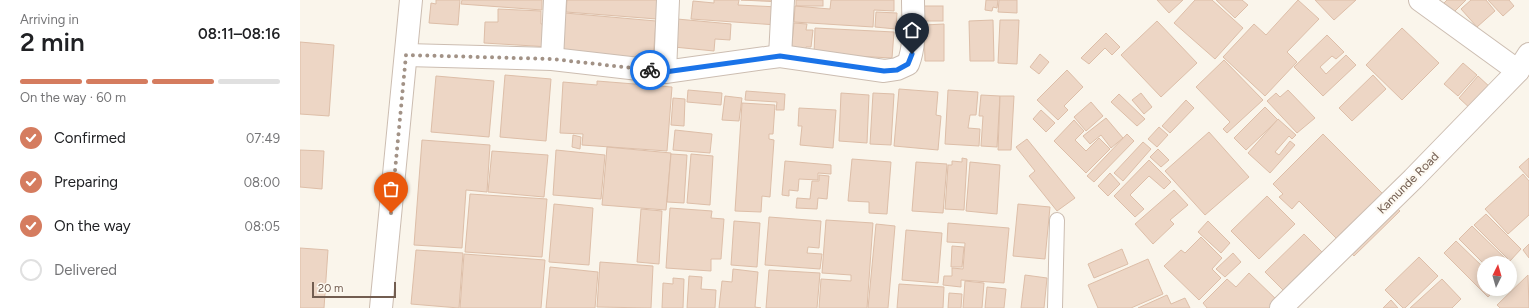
<!DOCTYPE html>
<html lang="en">
<head>
<meta charset="utf-8">
<style>
	:root { --surface:#fff; --page:#f6f6f6; --text:#202124; --muted:#757577; --line:#e0e0e0; --accent:#d57c5f }
	body { margin:0; font-family:Figtree,sans-serif; background:var(--page); color:var(--text); height:100vh; display:flex; flex-direction:column; font-size:15px; white-space:nowrap }
	* { box-sizing:border-box; margin:0 }
	p { font-size:13px; color:var(--muted) }
	.icon { flex:none; width:22px; height:22px; fill:none; stroke:currentColor; stroke-width:2; stroke-linecap:round; stroke-linejoin:round }
	.map { position:relative; flex:1; overflow:hidden }
	.details { display:flex; flex-direction:column; background:var(--surface); width:300px }
	.details>* { flex:none }
	.needle { width:26px; rotate:5deg }
	.tools { position:absolute; left:1177px; top:256px; display:grid; gap:8px }
	.tools a { display:grid; place-items:center; width:40px; height:40px; border-radius:50%; background:var(--surface); box-shadow:0 2px 10px #0003; font-size:20px }
	.scale { position:absolute; left:12px; bottom:10px; width:84px; box-sizing:border-box; padding-left:4px; border:2px solid #725d50; border-top:0; font-size:11px; line-height:14px; white-space:nowrap; color:#725d50; -webkit-text-stroke:3px #fdf9f1; paint-order:stroke }
	.pin { position:absolute; display:grid; place-items:center; width:34px; height:34px; color:#fff; margin:-41px -17px; border-radius:50% 50% 50% 0; rotate:-45deg; box-shadow:0 0 4px #0007 }
	.pin .icon { rotate:45deg }
	.courier { position:absolute; display:grid; place-items:center; width:40px; height:40px; margin:-20px; border:3px solid #1a73e8; border-radius:50%; background:#fff; color:#222; box-shadow:0 1px 5px #0007 }
	.head em { font-style:normal; font-weight:600 }
	.head div { display:flex; flex-direction:column-reverse }
	.head { display:flex; align-items:center; justify-content:space-between; height:68px; padding:0 20px }
	h1 { font-size:26px; font-weight:600; line-height:30px }
	.bar { display:grid; grid-template-columns:repeat(4,1fr); gap:6px 4px; align-content:center; height:48px; padding:0 20px }
	.bar i { height:5px; border-radius:3px; background:var(--line) }
	.bar .on { background:var(--accent) }
	.bar p { grid-column:span 4 }
	ol { padding:0 20px; list-style:none }
	li { display:flex; align-items:center; gap:12px; height:44px }
	li p { margin-inline-start:auto }
	li .icon { padding:4px; border-radius:50%; background:var(--accent); color:#fff; stroke-width:4 }
	li:last-child { color:var(--muted) }
	li i { width:22px; height:22px; border:2px solid var(--line); border-radius:50% }
	main { display:flex; flex:1; min-height:0 }
	.map>svg:first-child { display:block }
	.building { fill:#edd6c5; stroke:#ddbea8 }
	.lines { fill:none; stroke-linecap:round; stroke-linejoin:round }
	.lane-casing { stroke:#ccbdb1; stroke-width:16 }
	.street-casing { stroke:#ccbdb1; stroke-width:24 }
	.lane { stroke:#fff; stroke-width:14 }
	.street { stroke:#fff; stroke-width:22 }
	.done { stroke:#a29286; stroke-width:4; stroke-dasharray:0 7.2 }
	.route { stroke:#1a73e8; stroke-width:5 }
	.labels { text-anchor:middle; stroke-width:4; stroke-linejoin:round; paint-order:stroke }
	.street-label { font-size:12px; fill:#725d50; stroke:#fdf9f1 }
</style>
</head>
<body>
<main>
<section class="details">
<div class="head"><div><h1>2 min</h1><p>Arriving in</p></div><em>08:11–08:16</em></div>
<div class="bar"><i class="on"></i><i class="on"></i><i class="on"></i><i></i><p>On the way · 60 m</p></div>
<ol>
<li><svg class="icon" aria-label="check" viewBox="0 0 24 24"><path d="M5 12l5 5 9-10"/></svg>Confirmed<p>07:49</p></li>
<li><svg class="icon" aria-label="check" viewBox="0 0 24 24"><path d="M5 12l5 5 9-10"/></svg>Preparing<p>08:00</p></li>
<li><svg class="icon" aria-label="check" viewBox="0 0 24 24"><path d="M5 12l5 5 9-10"/></svg>On the way<p>08:05</p></li>
<li><i></i>Delivered</li>
</ol>
</section>
<div class="map">
<svg width="1229" height="308" viewBox="0 0 1229 308">
	<rect width="100%" height="100%" fill="#faf5eb"/>
	<g class="building">
		<path d="M136 0H160L158 25 129 23 131 3 136 4Z"/>
		<path d="M162 0H242V10L161 4Z"/>
		<path d="M267 0H358L357 19 266 12Z"/>
		<path d="M414 0H439L438 5 478 7 477 25 391 19 393 1 414 3Z"/>
		<path d="M441 0H481V2Z"/>
		<rect x="496" y="0" width="27" height="6"/>
		<path d="M531 0H594V11L574 10 573 27 494 22 495 6 530 9Z"/>
		<path d="M686 0H698L697 8 693 7 692 11 685 10Z"/>
		<path d="M699 0H717V13L698 12Z"/>
		<path d="M857 0H883L869 13Z"/>
		<path d="M895 0H912L943 28 915 59 874 23Z"/>
		<path d="M916 0H942L948 5 935 18Z"/>
		<path d="M998 0 1019 19 987 52 997 62 965 96 923 57 954 24 966 35Z"/>
		<path d="M1015 0H1056L1034 20Z"/>
		<path d="M1147 0H1166L1146 20 1137 10Z"/>
		<path d="M1171 0H1186L1195 11 1177 27 1161 9Z"/>
		<path d="M1188 0H1209L1214 6 1203 16Z"/>
		<rect x="622" y="6" width="21" height="15"/>
		<path d="M198 9 241 11V24H251L250 47 184 43 185 22H198Z"/>
		<path d="M576 12 597 13 596 29 575 27Z"/>
		<path d="M265 13 356 21 353 60 262 52Z"/>
		<path d="M377 19 431 24 430 40 415 39 414 51 374 47Z"/>
		<path d="M693 20 694 61H670L669 21Z"/>
		<path d="M700 20H719L717 64 698 63Z"/>
		<path d="M857 21 897 63 861 97 821 55Z"/>
		<path d="M494 23 507 24 506 30H513L511 47H506L505 54 491 53Z"/>
		<path d="M644 24V61H625L624 25Z"/>
		<path d="M515 28 594 32 592 58 514 54Z"/>
		<path d="M1102 28 1139 63 1102 100 1066 65Z"/>
		<path d="M806 33 820 47 812 55 805 48 789 64 781 58Z"/>
		<path d="M1027 35 1044 52 1036 59 1032 56 1020 67 1026 74 1046 55 1056 65 1023 96 994 67Z"/>
		<path d="M0 42 34 45 29 116 0 114Z"/>
		<path d="M740 54 749 62 739 74 730 67Z"/>
		<path d="M924 60 963 100 927 133 923 129 930 122 896 87Z"/>
		<path d="M1163 63 1177 75 1158 96 1144 84Z"/>
		<path d="M767 70 783 87 764 106 768 110 758 120 737 100Z"/>
		<path d="M205 75 251 79 246 141 200 137Z"/>
		<path d="M1073 75 1086 89 1052 121 1039 108Z"/>
		<path d="M136 76 194 81 189 137 131 132Z"/>
		<path d="M1178 76 1191 88 1172 110 1159 98Z"/>
		<path d="M297 81 372 87 367 151 282 145 283 134 260 133 263 82 297 85Z"/>
		<path d="M599 89 638 92 636 115 641 116 638 150 594 146Z"/>
		<path d="M388 90 422 93 421 105 387 102Z"/>
		<path d="M648 90 678 92 676 115H670L668 128 680 129 679 146 645 144Z"/>
		<path d="M988 90 1015 118 997 133 967 101 976 93 980 97Z"/>
		<path d="M446 91 485 94 484 110H476L477 102 445 100Z"/>
		<path d="M541 93 569 95 567 143 539 141Z"/>
		<path d="M573 93 594 94 591 145 570 144Z"/>
		<path d="M841 93 852 107 844 114 832 100Z"/>
		<path d="M819 94 845 119 837 126 811 102Z"/>
		<path d="M681 95 700 96 697 147 681 146 683 116H679Z"/>
		<path d="M425 96 442 98 439 121 422 120Z"/>
		<path d="M700 96H714L711 150H698Z"/>
		<path d="M373 98 385 99 384 126 371 125Z"/>
		<path d="M886 100 894 108 870 133 862 126Z"/>
		<path d="M791 102 803 116 786 131 774 117Z"/>
		<path d="M442 103 475 105 473 134H469V139L474 140 470 197 462 196 461 212 435 211Z"/>
		<path d="M965 107 978 120 946 150 934 138Z"/>
		<path d="M499 108 536 110 533 148 500 145 502 126H498Z"/>
		<path d="M741 110 755 123 746 132 733 119Z"/>
		<path d="M806 118 823 138 811 148 801 135 790 144 783 136Z"/>
		<path d="M978 119 996 135 992 139 989 136 975 152 979 155 990 141 995 145 970 173 948 153Z"/>
		<path d="M774 120 784 131 775 140 786 151 799 138 810 149 786 173 754 141Z"/>
		<path d="M859 127 868 135 857 147 848 139Z"/>
		<path d="M375 130 412 134 410 153 373 150Z"/>
		<path d="M909 132 949 177 905 215 865 171Z"/>
		<path d="M827 134 834 141 794 182 787 176Z"/>
		<path d="M1023 134 1100 211 1054 256 999 201 992 209 979 197 983 194 973 184Z"/>
		<path d="M273 135 281 137 280 149 272 147Z"/>
		<path d="M727 139 775 198 757 211 729 176 735 171 716 147Z"/>
		<path d="M122 140 190 145 187 192 166 190 162 248 114 245Z"/>
		<path d="M843 142 851 149 823 181 814 173Z"/>
		<path d="M307 147 371 153 366 210 302 205Z"/>
		<path d="M858 149 869 160 861 167 850 157Z"/>
		<path d="M0 150 24 151 22 189 0 187Z"/>
		<path d="M256 150 305 155 301 199 253 195Z"/>
		<path d="M192 151 248 155 244 197 188 192Z"/>
		<path d="M371 154 387 155 384 203 367 202Z"/>
		<path d="M391 154 413 156 410 205 387 203Z"/>
		<path d="M662 158 667 159 664 210 645 209 648 165H652V161L662 162Z"/>
		<path d="M1229 158V178L1219 167Z"/>
		<path d="M552 159 591 162 587 214 569 213V202L548 201Z"/>
		<path d="M849 160 871 182 864 189 849 176 830 195 844 209 835 217 814 196Z"/>
		<path d="M485 161 531 165V174L518 173V180L499 179 498 191 489 190V196L482 195Z"/>
		<path d="M616 162 647 164 643 213 612 211Z"/>
		<path d="M670 162 700 165 697 214 666 211Z"/>
		<path d="M810 173 820 184 808 196 798 186Z"/>
		<path d="M1223 174 1229 181V215L1208 234 1185 209Z"/>
		<path d="M519 175 529 176 527 199 518 198 517 209 496 208 497 198 510 199 512 181H519Z"/>
		<path d="M874 190 888 205 870 220 874 224 853 244 835 224Z"/>
		<path d="M170 194 247 199 242 257 165 252Z"/>
		<path d="M967 196 995 224 959 259 931 231Z"/>
		<path d="M254 204 293 208 289 265 249 262Z"/>
		<path d="M718 204 750 207 745 259 713 256Z"/>
		<path d="M370 208 412 211 411 218 424 219 421 259H411V271L366 268Z"/>
		<path d="M341 209 362 211 359 264 337 262Z"/>
		<path d="M1186 214 1221 249 1210 261 1174 225Z"/>
		<path d="M469 217 521 221 519 248 508 247 507 253 522 254 520 269 465 265Z"/>
		<path d="M526 220 573 223 567 308H519L521 279 551 281V275L522 273Z"/>
		<path d="M434 221 460 223 457 267 431 265Z"/>
		<path d="M908 221 930 243 921 253 898 232Z"/>
		<path d="M648 223 709 228 704 283 661 280V287L643 285 644 276H652V268L663 269 665 243 647 242Z"/>
		<path d="M576 224 595 226 588 308H568Z"/>
		<path d="M1172 226 1210 263H1184V264L1159 239Z"/>
		<path d="M606 230 642 233 638 283 602 280Z"/>
		<path d="M1004 234 1026 256 987 294 965 272Z"/>
		<path d="M901 237 922 258 912 269 921 278 899 300 864 266 881 250 885 253Z"/>
		<path d="M1156 241 1184 268V289H1196L1188 297 1144 253Z"/>
		<path d="M1229 244V258L1223 250Z"/>
		<path d="M652 246 664 247 662 267H651Z"/>
		<path d="M0 248 28 250 24 308H0Z"/>
		<path d="M822 249 828 264 794 278 788 264Z"/>
		<path d="M116 250 163 253 159 308 111 304Z"/>
		<path d="M933 253 941 262 925 277 916 269Z"/>
		<path d="M164 254 245 260 241 308H160Z"/>
		<path d="M1119 257 1138 276 1105 308H1103L1085 290Z"/>
		<path d="M848 259 863 294 831 308H798L788 285Z"/>
		<path d="M300 262 353 266 351 308 297 307Z"/>
		<path d="M1210 263 1215 268 1210 273Z"/>
		<path d="M250 267 298 272 295 308H246Z"/>
		<path d="M433 269 458 272 455 307 461 308H419L422 281 432 282Z"/>
		<path d="M469 270 520 273 517 308H466Z"/>
		<path d="M949 273 979 302 973 308H907L903 303 927 279 936 287Z"/>
		<path d="M725 275 747 278 744 308H721Z"/>
		<path d="M1228 275 1229 308H1200L1197 305Z"/>
		<path d="M389 276 402 277 401 289 416 290 415 308H387Z"/>
		<path d="M373 278 384 279 383 308H362L363 283 373 284Z"/>
		<path d="M1142 279 1161 299 1152 308H1110Z"/>
		<path d="M665 281 684 283 682 308H663Z"/>
		<path d="M599 284 644 287 643 308H597Z"/>
		<path d="M687 287 706 289 704 308H685Z"/>
		<path d="M649 293 662 294 661 308H648Z"/>
		<path d="M867 295 871 304 885 298 890 308H838Z"/>
		<path d="M1091 300 1098 308H1083Z"/>
	</g>
	<g class="lines">
		<defs>
			<path id="lane" d="M755 308 757 220"/>
			<g id="street">
				<path d="M1120 0 1218 71"/>
				<path d="M106 55 252 59 365 72 480 56 584 71 597 69 608 64C616 44 613 21 613 0"/>
				<path d="M480 56 483 0"/>
				<path d="M252 59 255 0"/>
				<path d="M365 72 368 0"/>
				<path d="M81 308 111 0"/>
				<path d="M981 308 1113 179 1218 71 1229 54"/>
			</g>
		</defs>
		<use href="#lane" class="lane-casing"/>
		<use href="#street" class="street-casing"/>
		<use href="#lane" class="lane"/>
		<use href="#street" class="street"/>
	</g>
	<g class="lines">
		<path class="done" d="M91 213 106 55 252 59 350 70"/>
		<path class="route" d="M350 70 365 72 480 56 584 71 597 70 608 64 612 54"/>
	</g>
	<g class="labels">
		<g class="street-label">
			<text transform="translate(1108 183) rotate(-45)" y="4">Kamunde Road</text>
		</g>
	</g>
</svg>
<div class="tools">
<a><svg class="needle" viewBox="-14 -14 28 28"><path d="M0-13l5 13h-10z" fill="#e53935"/><path d="M0 13l5-13h-10z" fill="#757577"/></svg></a>
</div>
<div class="scale">20 m</div>
<div class="pin" style="left:91px;top:213px;background:#ea580c"><svg class="icon" aria-label="bag" viewBox="0 0 24 24"><path d="M5 8h14l-1 12H6zM9 8a3 3 0 0 1 6 0"/></svg></div>
<div class="pin" style="left:612px;top:54px;background:#1f2937"><svg class="icon" aria-label="home" viewBox="0 0 24 24"><path d="M3 11l9-7 9 7M6 9v11h12V9"/></svg></div>
<div class="courier" style="left:350px;top:70px"><svg class="icon" aria-label="bike" viewBox="0 0 24 24"><circle cx="6" cy="16" r="4"/><circle cx="18" cy="16" r="4"/><path d="M6 16l4-8h5l3 8M10 8l3 8H6M13 5h3"/></svg></div>
</div>
</main>
</body>
</html>
